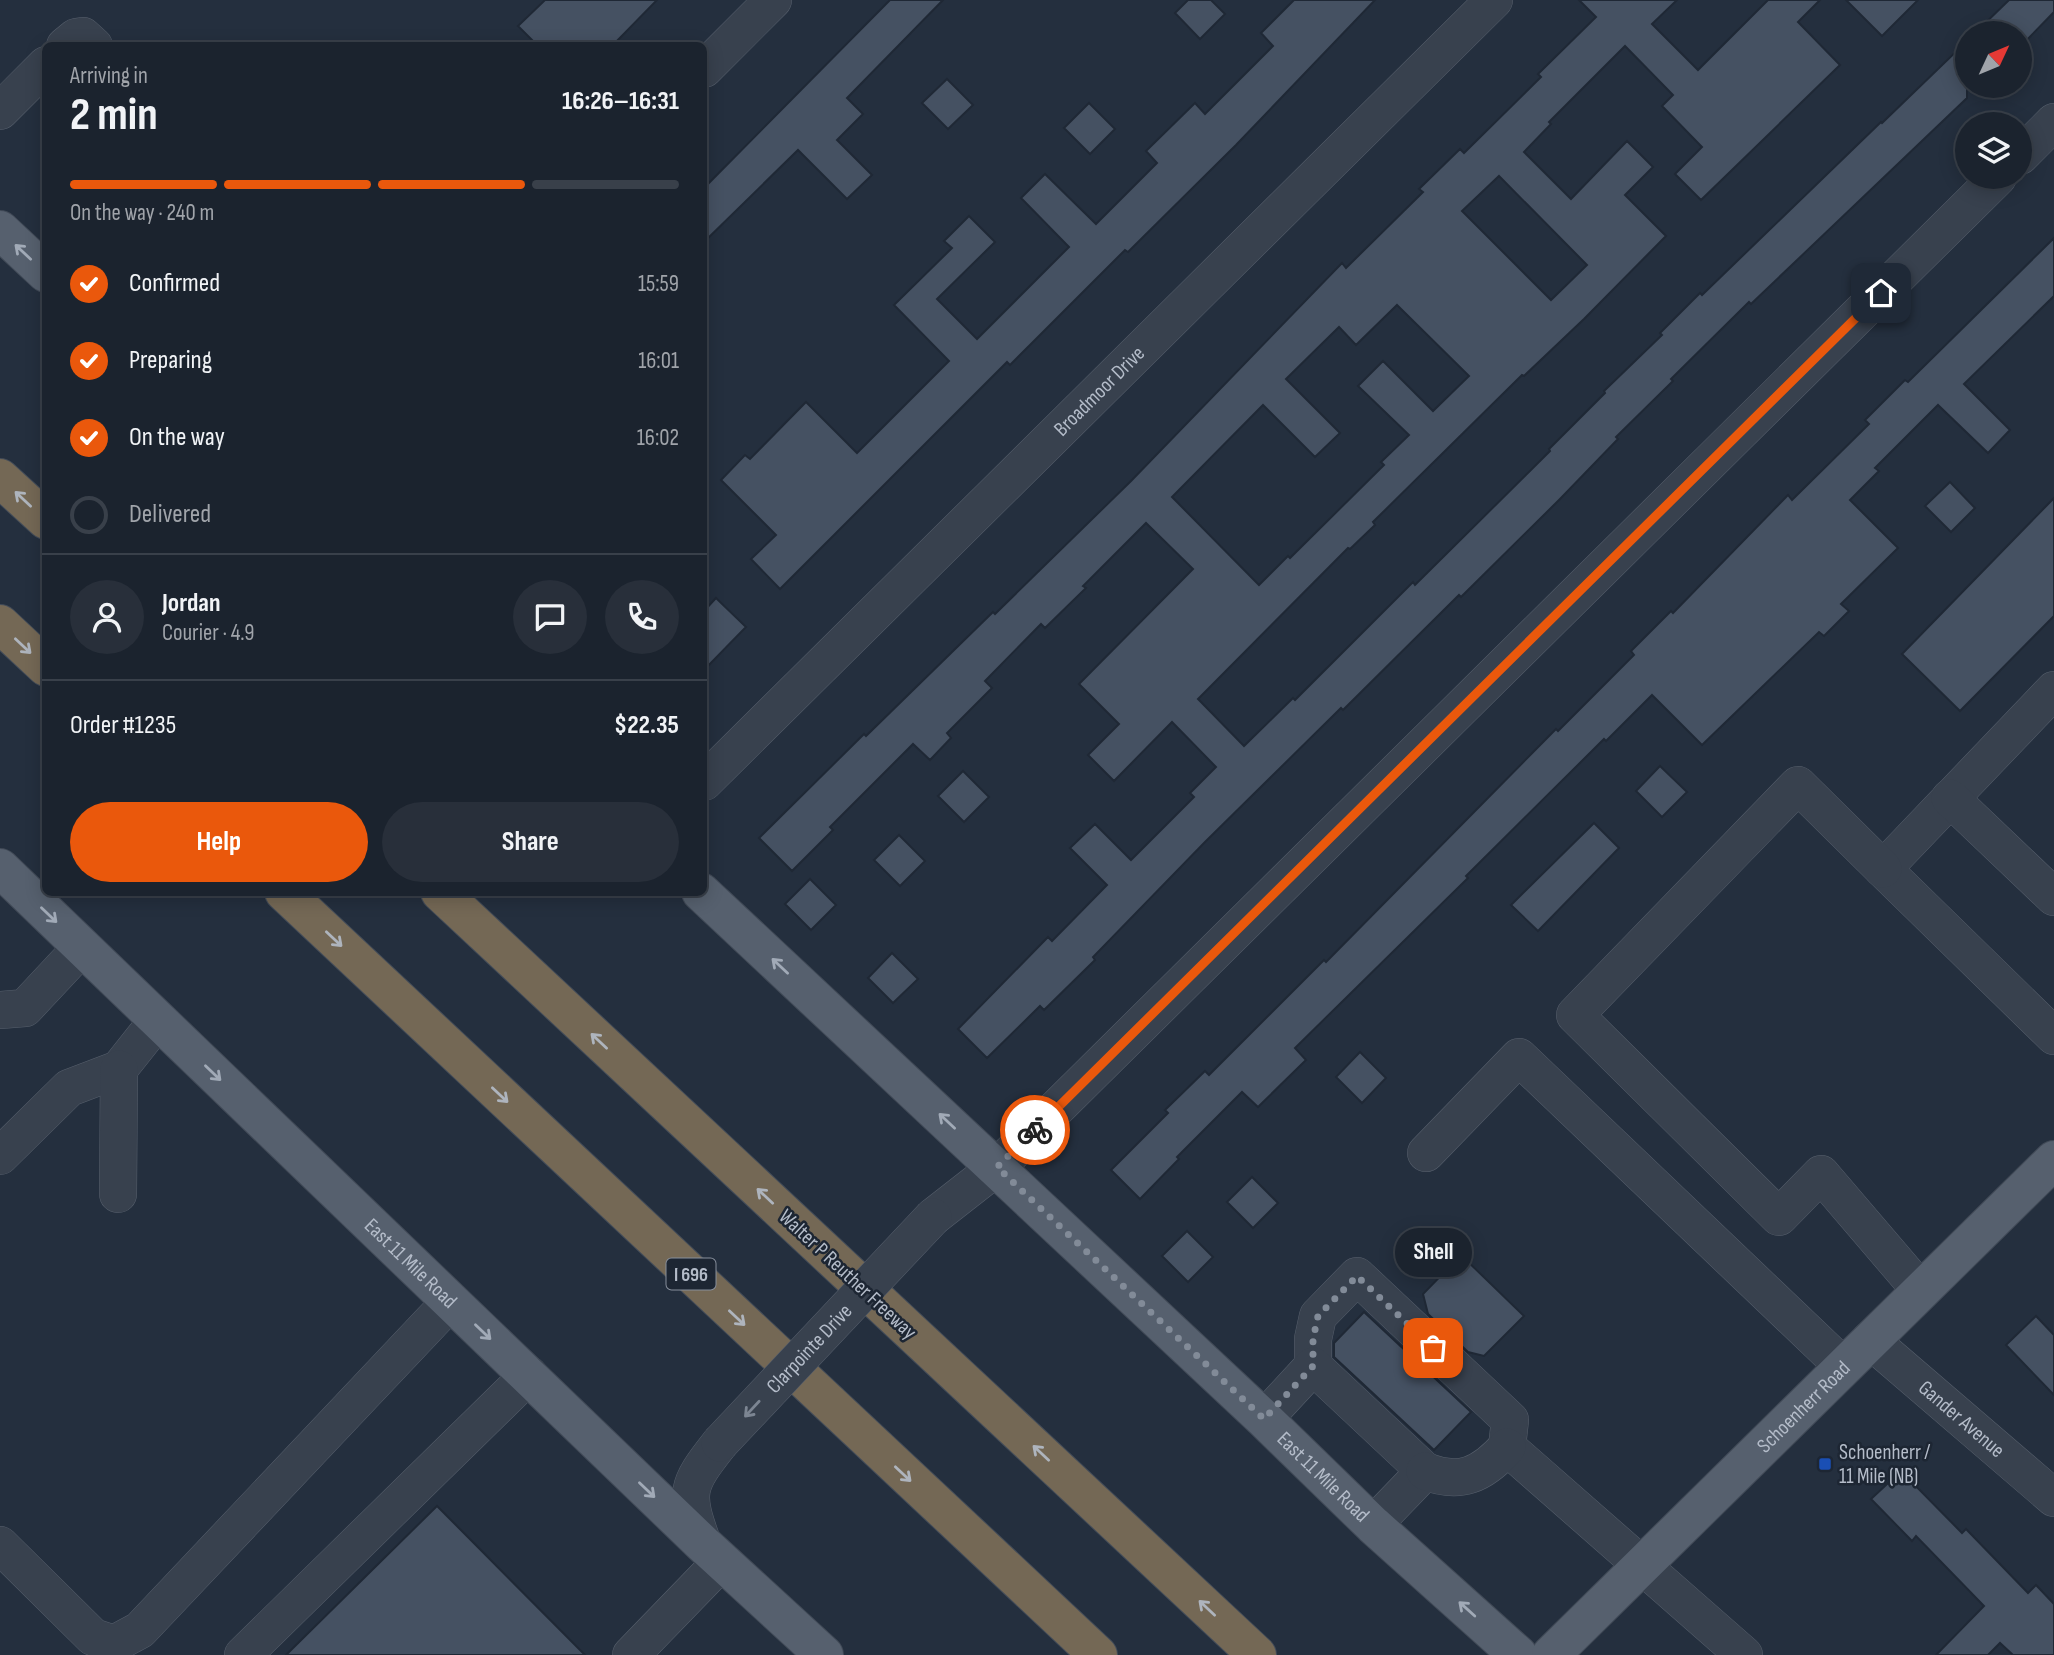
<!DOCTYPE html>
<html lang="en">
<head>
<meta charset="utf-8">
<style>
	:root { --surface:#1b232e; --page:#282f3a; --text:#f1f3f6; --muted:#a0a4aa; --line:#39404a; --accent:#ea580c }
	body { margin:0; font-family:"Sofia Sans Condensed",sans-serif; background:var(--page); color:var(--text); height:100vh; display:flex; flex-direction:column; font-size:26px; white-space:nowrap }
	* { box-sizing:border-box; margin:0 }
	p { font-size:23px; color:var(--muted) }
	.icon { flex:none; width:38px; height:38px; fill:none; stroke:currentColor; stroke-width:2; stroke-linecap:round; stroke-linejoin:round }
	.map { position:relative; flex:1; overflow:hidden }
	.panel { position:absolute; left:42px; top:42px; width:665px; height:854px; display:flex; flex-direction:column; background:var(--surface); border-radius:10px; box-shadow:0 4px 18px #0003,0 0 0 2px var(--line) }
	.panel>* { flex:none }
	.needle { width:46px; rotate:46deg }
	.fabs { position:absolute; left:1955px; top:21px; display:grid; gap:14px }
	.fabs a { display:grid; place-items:center; width:77px; height:77px; border-radius:50%; background:var(--surface); box-shadow:0 4px 18px #0003,0 0 0 2px var(--line); font-size:35px }
	.pin { position:absolute; display:grid; place-items:center; width:60px; height:60px; color:#fff; margin:-30px; border-radius:14px; box-shadow:0 4px 10px #0006 }
	.courier { position:absolute; display:grid; place-items:center; width:70px; height:70px; margin:-35px; border:5px solid #ea580c; border-radius:50%; background:#fff; color:#222; box-shadow:0 2px 9px #0007 }
	.bubble { position:absolute; height:49px; border-radius:24px; background:var(--surface); box-shadow:0 4px 18px #0003,0 0 0 2px var(--line); font-size:23px; font-weight:700; line-height:49px; text-align:center }
	.summary em { font-style:normal; font-weight:700 }
	.summary div { display:flex; flex-direction:column-reverse }
	.summary { display:flex; align-items:center; justify-content:space-between; height:119px; padding:0 28px }
	h1 { font-size:46px; font-weight:700; line-height:52px }
	.bar { display:grid; grid-template-columns:repeat(4,1fr); gap:10px 7px; align-content:center; height:84px; padding:0 28px }
	.bar i { height:9px; border-radius:5px; background:var(--line) }
	.bar .active { background:var(--accent) }
	.bar p { grid-column:span 4 }
	.line { display:flex; align-items:center; gap:18px; padding:0 28px; border-top:2px solid var(--line) }
	.line div { flex:1 }
	.round { display:grid; place-items:center; flex:none; width:74px; height:74px; border-radius:37px; background:var(--page) }
	ol { padding:0 28px; list-style:none }
	li { display:flex; align-items:center; gap:21px; height:77px }
	li p { margin-inline-start:auto }
	li .icon { padding:7px; border-radius:50%; background:var(--accent); color:#fff; stroke-width:4 }
	li:last-child { color:var(--muted) }
	li i { width:38px; height:38px; border:4px solid var(--line); border-radius:50% }
	.cta { display:flex; gap:14px; margin-top:auto; padding:14px 28px }
	.cta a { flex:1; height:80px; border-radius:42px; background:var(--accent); color:#fff; font-size:28px; font-weight:700; line-height:80px; text-align:center }
	.cta a+a { background:var(--page); color:var(--text) }
	.map>svg:first-child { display:block }
	.building { fill:#455162; stroke:#1f2835; stroke-width:2; fill-rule:evenodd }
	.lines { fill:none; stroke-linecap:round; stroke-linejoin:round }
	.minor-casing { stroke:#565f6c; stroke-width:38 }
	.major-casing { stroke:#414a57; stroke-width:40 }
	.highway-casing { stroke:#434c59; stroke-width:40 }
	.minor { stroke:#38414e; stroke-width:37 }
	.major { stroke:#56606e; stroke-width:38 }
	.highway { stroke:#746855; stroke-width:38 }
	.minor-bridge-casing { stroke:#565f6c; stroke-width:38; stroke-linecap:butt }
	.minor-bridge { stroke:#38414e; stroke-width:37 }
	.oneway { stroke:#a1aab7 }
	.oneway2 { stroke:#aeb4bd }
	.oneway3 { stroke:#7c8592 }
	.done { stroke:#828b98; stroke-width:7; stroke-dasharray:0 12.6 }
	.route { stroke:#ea580c; stroke-width:9 }
	.transit-dot { fill:#1a4fb4; stroke:#1d2633; stroke-width:2.5 }
	.labels { text-anchor:middle; stroke-width:5; stroke-linejoin:round; paint-order:stroke }
	.shield { fill:#1d2633; stroke:#878f9c; stroke-width:2 }
	.shield-label { font-size:19px; font-weight:bold; fill:#b4bcc9 }
	.street-label { font-size:21px; fill:#b4bcc9; stroke:#1d2633 }
	.poi-label { font-size:21px; fill:#b4bcc9; stroke:#1d2633; text-anchor:start }
</style>
</head>
<body>
<div class="map">
<svg width="2054" height="1655" viewBox="0 0 2054 1655">
	<rect width="100%" height="100%" fill="#242f3e"/>
	<g class="building">
		<path d="M545 0H657L612 46H538L518 26Z"/>
		<path d="M890 0H943L847 98 863 114 837 140 872 175 847 199 798 150 704 242V188Z"/>
		<path d="M1188 0H1211L1225 14 1200 39 1175 13Z"/>
		<path d="M1294 0H1375L1236 145 1128 252 1125 250 1010 365 1007 362 780 589 751 559 776 535 721 480 745 455 750 459 806 402 857 453 949 361 894 305 952 248 944 241 969 216 995 242 937 299 977 339 1069 247 1021 198 1045 174 1096 224 1157 163 1146 151 1195 103 1205 114 1273 46 1261 33Z"/>
		<path d="M1579 0H1677L1652 24 1698 70 1768 0H1820L1798 22 1840 65 1701 200 1675 174 1702 147 1662 106 1673 95 1625 46 1549 122 1551 124 1524 152 1571 199 1627 141 1653 167 1625 195 1666 236 1584 319 1524 376 1522 375 1447 449 1373 522 1375 525 1350 549 1348 548 1198 699 1244 746 1293 698 1295 700 1413 582 1415 585 1550 451 1549 449 1605 393 1604 391 1662 335 1660 333 1700 293 1702 295 1881 122 1882 123 1967 41V98L1751 304 1749 302 1671 379 1673 381 1616 437 1618 439 1560 499 1461 597 1459 595 1343 710 1341 708 1205 842 1093 957 1095 960 1044 1010 1040 1006 987 1058 958 1029 1048 937 1052 941 1107 885 1070 848 1095 824 1131 860 1194 797 1190 793 1216 767 1172 722 1114 781 1088 755 1119 724 1079 684 1193 569 1146 523 1083 586 1086 588 1045 628 1041 624 985 681 992 688 947 733 951 738 930 760 913 744 830 827 833 830 792 871 759 838 864 734 866 736 993 612 995 614 1131 481 1342 263 1346 268 1423 192 1419 189 1460 149 1464 153 1541 77 1538 74 1596 17ZM1499 176 1587 265 1551 300 1462 211ZM1397 305 1469 376 1433 411 1383 361 1358 386 1409 435 1381 462 1384 465 1290 558 1288 556 1259 585 1172 497 1263 405 1315 457 1340 433 1286 379 1339 327 1356 345Z"/>
		<path d="M1846 0H1918L1882 36Z"/>
		<path d="M2009 0H2054V12L2020 47V33H1975Z"/>
		<path d="M947 79 973 105 948 129 922 103Z"/>
		<path d="M1089 103 1115 129 1090 154 1064 128Z"/>
		<path d="M2054 238V296L1964 384 2010 430 1988 453 1938 405 1875 468 1879 471 1850 500 1898 548 1841 604 1849 611 1824 636 1819 632 1702 745 1652 695 1606 741 1604 739 1466 876 1468 878 1295 1048 1306 1060 1258 1107 1242 1092 1177 1157 1179 1159 1140 1199 1111 1170 1168 1113 1165 1110 1205 1071 1209 1075 1324 960 1326 962 1556 729 1558 731 1634 655 1631 651 1671 611 1673 613 1788 495 1792 500 1869 424 1865 420 1905 380 1908 382Z"/>
		<path d="M1950 482 1975 508 1951 532 1925 506Z"/>
		<path d="M2054 498V616L1960 711 1902 654Z"/>
		<path d="M716 598 746 627 704 670V611Z"/>
		<path d="M1660 766 1687 792 1662 817 1636 791Z"/>
		<path d="M963 771 989 797 964 822 938 796Z"/>
		<path d="M1594 823 1619 848 1538 931 1511 905Z"/>
		<path d="M899 835 925 861 900 886 874 860Z"/>
		<path d="M810 879 836 905 811 930 785 904Z"/>
		<path d="M892 953 918 979 893 1003 868 978Z"/>
		<path d="M1360 1052 1386 1078 1362 1103 1336 1077Z"/>
		<path d="M1252 1177 1278 1203 1253 1228 1227 1202Z"/>
		<path d="M1187 1231 1213 1257 1188 1282 1162 1256Z"/>
		<path d="M1461 1255 1524 1316 1484 1356 1468 1352 1428 1314 1423 1294Z"/>
		<path d="M1364 1312 1471 1412 1434 1450 1334 1357V1343Z"/>
		<path d="M2036 1316 2054 1335V1395L2006 1345Z"/>
		<path d="M1901 1471 1962 1533 1966 1529 2028 1593 2036 1585 2054 1604V1655H2013L2000 1643 1988 1655H1936L1984 1606 1916 1536 1912 1541 1871 1499Z"/>
		<path d="M437 1506 585 1655H286Z"/>
	</g>
	<g class="lines">
		<defs>
			<g id="minor">
				<path d="M65 46 76 37 83 36 94 46"/>
				<path d="M704 69 773 0"/>
				<path d="M0 111 46 65"/>
				<path d="M2020 156 2054 122"/>
				<path d="M2054 690 1883 869 2054 1036"/>
				<path id="s1" d="M704 782 1494 0"/>
				<path d="M1950 798 2054 897"/>
				<path d="M1883 869 1798 785 1575 1015 1779 1217 1821 1174 1921 1291"/>
				<path d="M0 1010 25 1008 82 947"/>
				<path d="M1426 1153 1519 1057 1844 1367"/>
				<path d="M0 1156 69 1088 119 1069 158 1020"/>
				<path d="M118 1194 119 1069"/>
				<path d="M933 1217 997 1167 1998 177"/>
				<path id="s2" d="M1870 1340 2054 1498"/>
				<path d="M1313 1366V1339L1318 1316 1357 1276 1510 1420 1507 1447 1744 1655"/>
				<path d="M1264 1419 1313 1366 1425 1471 1373 1525"/>
				<path d="M1425 1471C1460 1485 1482 1475 1507 1447"/>
				<path d="M703 1544C684 1492 686 1486 720 1443"/>
				<path d="M0 1545 93 1637 114 1644 140 1630 451 1301"/>
				<path d="M243 1655 529 1375"/>
				<path d="M631 1655 722 1561"/>
			</g>
			<g id="major">
				<path d="M0 230 46 273"/>
				<path id="s3" d="M0 868 703 1544 824 1655"/>
				<path id="s4" d="M701 892 1264 1419 1373 1525 1518 1655"/>
				<path id="s5" d="M1551 1655 2054 1160"/>
			</g>
			<g id="highway">
				<path d="M0 478 46 520"/>
				<path d="M0 624 46 667"/>
				<path d="M284 892 1098 1655"/>
				<path d="M440 892 1257 1655"/>
			</g>
		</defs>
		<use href="#minor" class="minor-casing"/>
		<use href="#major" class="major-casing"/>
		<use href="#highway" class="highway-casing"/>
		<use href="#minor" class="minor"/>
		<use href="#major" class="major"/>
		<use href="#highway" class="highway"/>
		<defs>
			<g id="minor-bridge">
				<path id="s6" d="M720 1443 933 1217"/>
			</g>
		</defs>
		<use href="#minor-bridge" class="minor-bridge-casing"/>
		<use href="#minor-bridge" class="minor-bridge"/>
	</g>
	<defs><path id="oneway-shaft" d="M-6 0H5M1.5-3L5.5 0L1.5 3" fill="none" stroke-width="1.6" stroke-linecap="round" stroke-linejoin="round" transform="scale(1.75)"/></defs>
	<g class="oneway">
		<use href="#oneway-shaft" transform="translate(23 252) rotate(-137)"/>
		<use href="#oneway-shaft" transform="translate(49 915) rotate(44)"/>
		<use href="#oneway-shaft" transform="translate(780 966) rotate(-137)"/>
		<use href="#oneway-shaft" transform="translate(213 1073) rotate(44)"/>
		<use href="#oneway-shaft" transform="translate(947 1121) rotate(-137)"/>
		<use href="#oneway-shaft" transform="translate(483 1332) rotate(44)"/>
		<use href="#oneway-shaft" transform="translate(647 1490) rotate(44)"/>
		<use href="#oneway-shaft" transform="translate(1467 1609) rotate(-138)"/>
	</g>
	<g class="oneway2">
		<use href="#oneway-shaft" transform="translate(23 499) rotate(-137)"/>
		<use href="#oneway-shaft" transform="translate(23 646) rotate(43)"/>
		<use href="#oneway-shaft" transform="translate(334 939) rotate(43)"/>
		<use href="#oneway-shaft" transform="translate(599 1041) rotate(-137)"/>
		<use href="#oneway-shaft" transform="translate(500 1095) rotate(43)"/>
		<use href="#oneway-shaft" transform="translate(765 1196) rotate(-137)"/>
		<use href="#oneway-shaft" transform="translate(737 1318) rotate(43)"/>
		<use href="#oneway-shaft" transform="translate(1041 1453) rotate(-137)"/>
		<use href="#oneway-shaft" transform="translate(903 1474) rotate(43)"/>
		<use href="#oneway-shaft" transform="translate(1207 1608) rotate(-137)"/>
	</g>
	<use class="oneway3" href="#oneway-shaft" transform="translate(752 1409) rotate(133)"/>
	<g class="lines">
		<path class="done" d="M1035 1130 997 1167 1264 1419 1313 1366V1339L1318 1316 1357 1276 1433 1348"/>
		<path class="route" d="M1035 1130 1881 293"/>
	</g>
	<rect class="transit-dot" x="1818" y="1457" width="14" height="14" rx="3.5"/>
	<g class="labels">
		<rect class="shield" x="666.5" y="1258.5" width="49" height="31" rx="5"/>
		<g class="shield-label">
			<text x="691" y="1281">I 696</text>
		</g>
		<g class="street-label">
			<text dy="7" stroke="none"><textPath href="#s1" startOffset="556">Broadmoor Drive</textPath></text>
			<text dy="7" stroke="none"><textPath href="#s3" startOffset="570">East 11 Mile Road</textPath></text>
			<text transform="translate(848 1274) rotate(43)" y="7">Walter P Reuther Freeway</text>
			<text dy="7" stroke="none"><textPath href="#s6" startOffset="130">Clarpointe Drive</textPath></text>
			<text dy="7" stroke="none"><textPath href="#s5" startOffset="354">Schoenherr Road</textPath></text>
			<text dy="7" stroke="none"><textPath href="#s2" startOffset="121">Gander Avenue</textPath></text>
			<text dy="7" stroke="none"><textPath href="#s4" startOffset="854">East 11 Mile Road</textPath></text>
		</g>
		<g class="poi-label">
			<text x="1839" y="1459">Schoenherr /<tspan x="1839" dy="24">11 Mile (NB)</tspan></text>
		</g>
	</g>
</svg>
<div class="fabs">
<a><svg class="needle" viewBox="-14 -14 28 28"><path d="M0-13l5 13h-10z" fill="#e53935"/><path d="M0 13l5-13h-10z" fill="#a0a4aa"/></svg></a>
<a><svg class="icon" aria-label="layers" viewBox="0 0 24 24"><path d="M12 4l9 5-9 5-9-5zM3 14l9 5 9-5"/></svg></a>
</div>
<div class="pin" style="left:1433px;top:1348px;background:#ea580c"><svg class="icon" aria-label="bag" viewBox="0 0 24 24"><path d="M5 8h14l-1 12H6zM9 8a3 3 0 0 1 6 0"/></svg></div>
<div class="pin" style="left:1881px;top:293px;background:#1f2937"><svg class="icon" aria-label="home" viewBox="0 0 24 24"><path d="M3 11l9-7 9 7M6 9v11h12V9"/></svg></div>
<div class="courier" style="left:1035px;top:1130px"><svg class="icon" aria-label="bike" viewBox="0 0 24 24"><circle cx="6" cy="16" r="4"/><circle cx="18" cy="16" r="4"/><path d="M6 16l4-8h5l3 8M10 8l3 8H6M13 5h3"/></svg></div>
<div class="bubble" style="left:1395px;top:1228px;width:77px">Shell</div>
<section class="panel">
<div class="summary"><div><h1>2 min</h1><p>Arriving in</p></div><em>16:26–16:31</em></div>
<div class="bar"><i class="active"></i><i class="active"></i><i class="active"></i><i></i><p>On the way · 240 m</p></div>
<ol>
<li><svg class="icon" aria-label="check" viewBox="0 0 24 24"><path d="M5 12l5 5 9-10"/></svg>Confirmed<p>15:59</p></li>
<li><svg class="icon" aria-label="check" viewBox="0 0 24 24"><path d="M5 12l5 5 9-10"/></svg>Preparing<p>16:01</p></li>
<li><svg class="icon" aria-label="check" viewBox="0 0 24 24"><path d="M5 12l5 5 9-10"/></svg>On the way<p>16:02</p></li>
<li><i></i>Delivered</li>
</ol>
<div class="line" style="height:126px"><a class="round"><svg class="icon" aria-label="person" viewBox="0 0 24 24"><circle cx="12" cy="8" r="4"/><path d="M4 21q1-7 8-7t8 7"/></svg></a><div><b>Jordan</b><p>Courier · 4.9</p></div><a class="round"><svg class="icon" aria-label="chat" viewBox="0 0 24 24"><path d="M4 5h16v11H9l-5 4z"/></svg></a><a class="round"><svg class="icon" aria-label="phone" viewBox="0 0 24 24"><path d="M5 4h4l2 5-3 2q2 4 5 5l2-3 5 2v4C11 20 4 13 5 4z"/></svg></a></div>
<div class="line" style="height:91px"><div>Order #1235</div><b>$22.35</b></div>
<div class="cta"><a>Help</a><a>Share</a></div>
</section>
</div>
</body>
</html>
